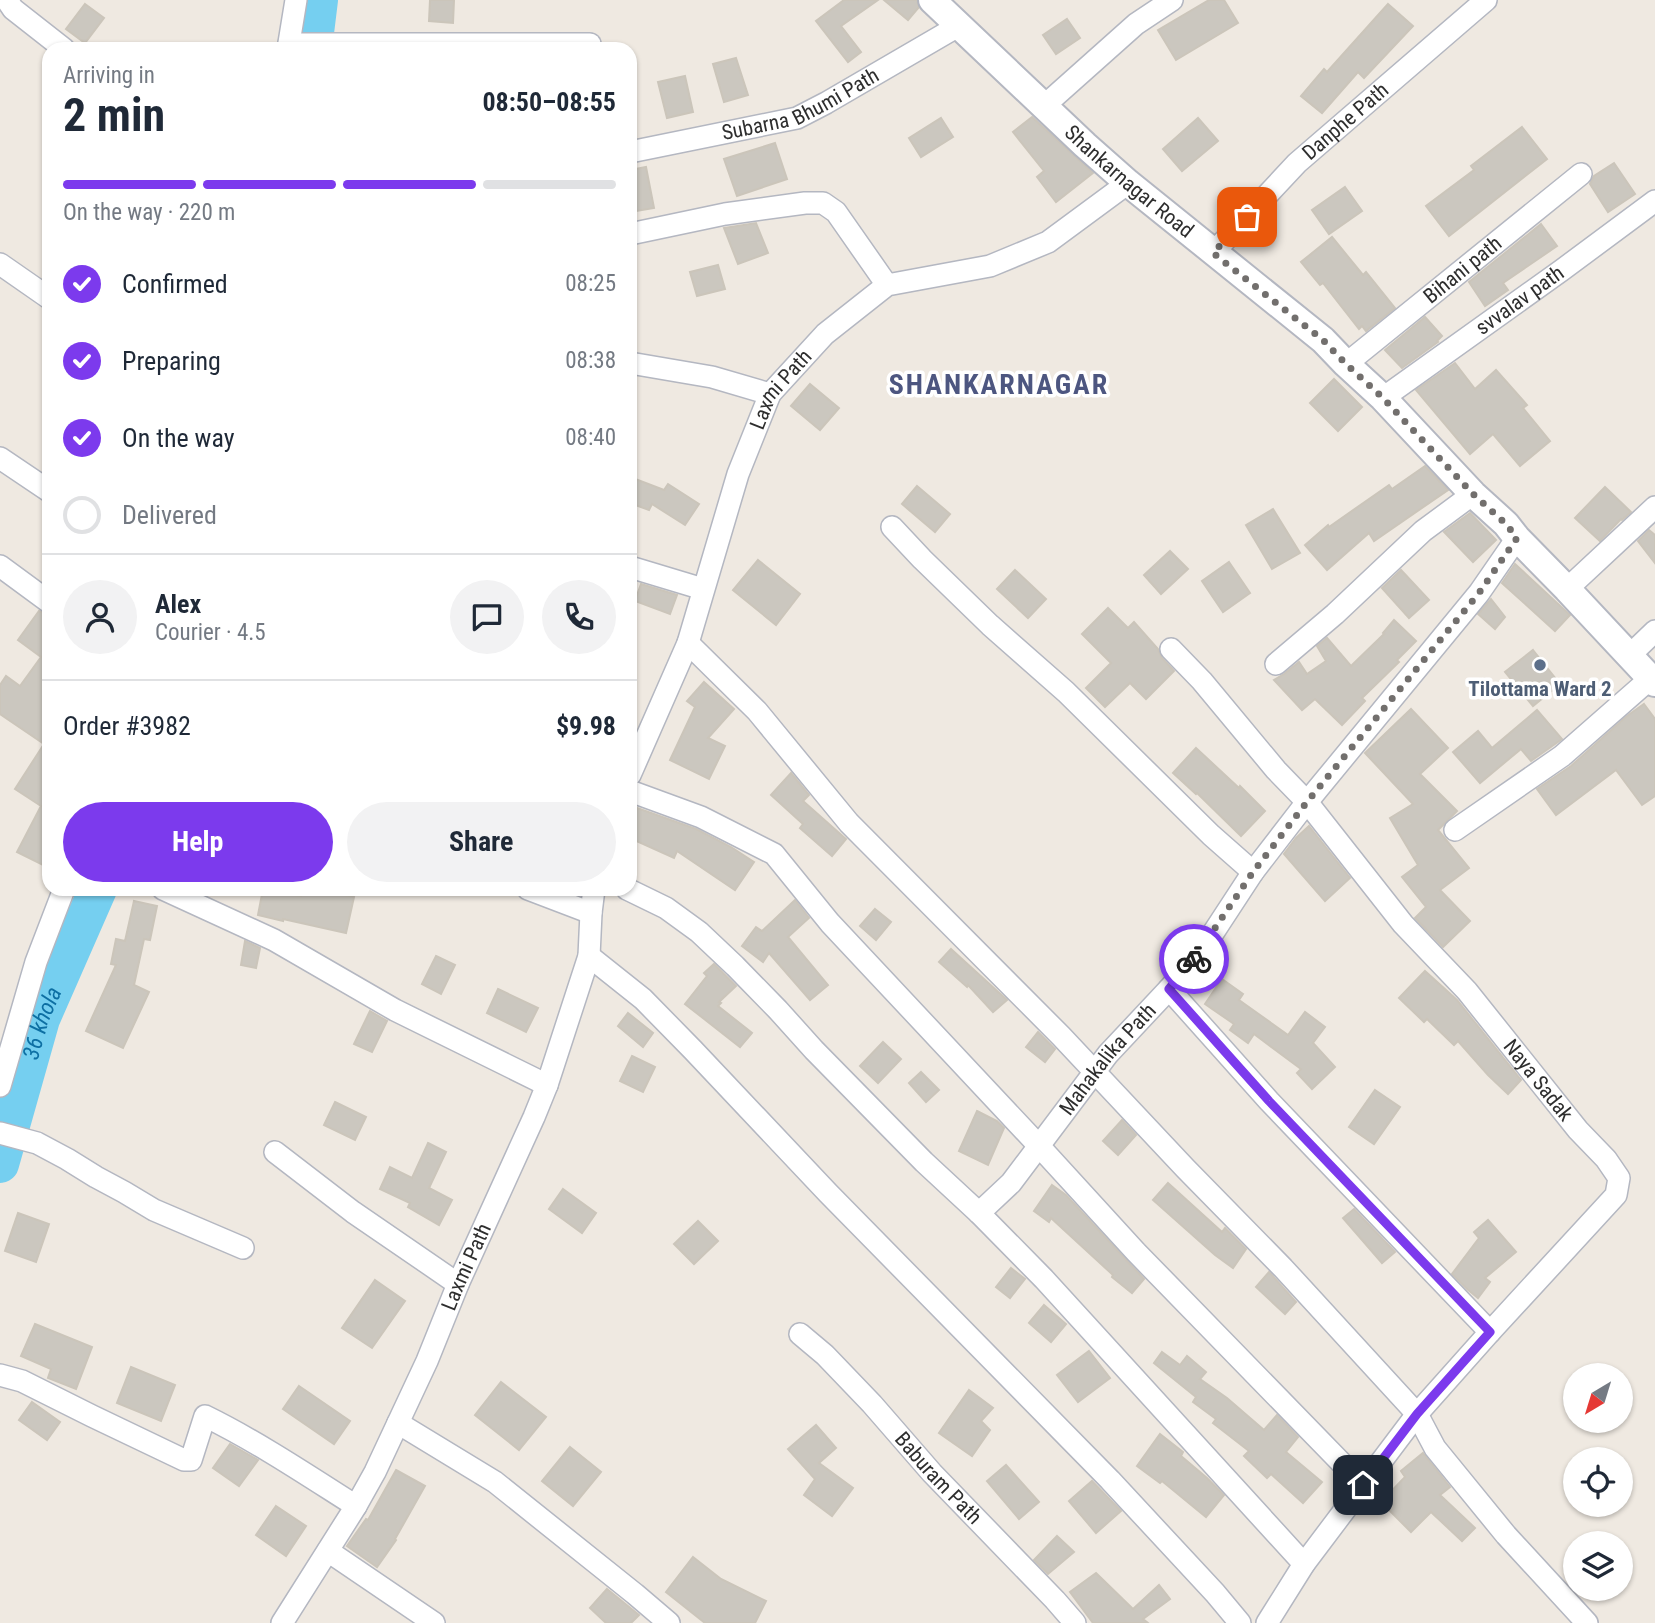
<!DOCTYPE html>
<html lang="en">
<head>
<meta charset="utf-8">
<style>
	:root { --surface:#fff; --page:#f2f2f3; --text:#1f2937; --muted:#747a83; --line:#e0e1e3; --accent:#7c3aed }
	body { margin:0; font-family:"Roboto Condensed",sans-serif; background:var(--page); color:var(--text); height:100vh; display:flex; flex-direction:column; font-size:26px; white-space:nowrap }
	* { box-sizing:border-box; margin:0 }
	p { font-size:23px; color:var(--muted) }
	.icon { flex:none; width:38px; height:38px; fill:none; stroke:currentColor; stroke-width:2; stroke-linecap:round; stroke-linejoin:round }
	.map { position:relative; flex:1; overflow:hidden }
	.drawer { position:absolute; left:42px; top:42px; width:595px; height:854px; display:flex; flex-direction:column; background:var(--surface); border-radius:21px; box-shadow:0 2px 5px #0004 }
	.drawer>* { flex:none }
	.needle { width:46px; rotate:218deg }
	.fabs { position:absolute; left:1563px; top:1363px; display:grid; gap:14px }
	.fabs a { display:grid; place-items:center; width:70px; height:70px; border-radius:50%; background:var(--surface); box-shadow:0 2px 5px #0004; font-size:35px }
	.pin { position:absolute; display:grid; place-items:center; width:60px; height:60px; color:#fff; margin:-30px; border-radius:14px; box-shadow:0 4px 10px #0006 }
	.courier { position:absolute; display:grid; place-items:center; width:70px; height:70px; margin:-35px; border:5px solid #7c3aed; border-radius:50%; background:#fff; color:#222; box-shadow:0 2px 9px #0007 }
	.summary em { font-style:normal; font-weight:700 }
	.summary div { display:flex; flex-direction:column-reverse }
	.summary { display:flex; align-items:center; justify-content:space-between; height:119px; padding:0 21px }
	h1 { font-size:46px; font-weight:700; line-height:52px }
	.bar { display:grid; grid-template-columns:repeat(4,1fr); gap:10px 7px; align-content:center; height:84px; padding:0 21px }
	.bar i { height:9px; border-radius:5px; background:var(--line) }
	.bar .active { background:var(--accent) }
	.bar p { grid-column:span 4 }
	.line { display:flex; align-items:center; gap:18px; padding:0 21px; border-top:2px solid var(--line) }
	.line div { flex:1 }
	.round { display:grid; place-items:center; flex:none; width:74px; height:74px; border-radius:37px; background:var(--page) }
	ol { padding:0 21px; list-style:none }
	li { display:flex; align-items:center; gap:21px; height:77px }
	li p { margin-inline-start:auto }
	li .icon { padding:7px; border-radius:50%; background:var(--accent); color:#fff; stroke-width:4 }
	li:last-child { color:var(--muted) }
	li i { width:38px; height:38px; border:4px solid var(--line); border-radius:50% }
	.button { display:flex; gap:14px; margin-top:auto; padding:14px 21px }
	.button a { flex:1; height:80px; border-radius:42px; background:var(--accent); color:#fff; font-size:28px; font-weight:700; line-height:80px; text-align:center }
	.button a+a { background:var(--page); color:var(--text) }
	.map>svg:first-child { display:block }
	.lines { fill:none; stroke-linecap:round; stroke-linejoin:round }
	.river { stroke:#75cff0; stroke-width:38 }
	.building { fill:#cbc7bf; stroke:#cbc5ba; stroke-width:2 }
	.minor-casing { stroke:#b4b7c1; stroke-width:24 }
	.tertiary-casing { stroke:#b4b7c1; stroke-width:30 }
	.minor { stroke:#fff; stroke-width:21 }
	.tertiary { stroke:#fff; stroke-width:26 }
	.done { stroke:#726f6d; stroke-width:7; stroke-dasharray:0 12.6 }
	.route { stroke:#7c3aed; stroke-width:9 }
	.service-dot { fill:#5c6f8a; stroke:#fff; stroke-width:2.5 }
	.labels { text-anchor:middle; stroke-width:7; stroke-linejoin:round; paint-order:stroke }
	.street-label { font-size:21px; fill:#2e2e2e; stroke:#fff }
	.service-label { font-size:21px; font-weight:bold; fill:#4e5e75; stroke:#fff }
	.water-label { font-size:23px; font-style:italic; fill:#0d6fa3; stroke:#fff }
	.district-label { font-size:28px; font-weight:bold; letter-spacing:2px; fill:#4d5680; stroke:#fff }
</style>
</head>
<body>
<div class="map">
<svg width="1655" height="1623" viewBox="0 0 1655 1623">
	<rect width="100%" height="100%" fill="#efe9e1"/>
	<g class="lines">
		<g class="river">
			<path d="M313 49 319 0"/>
			<path id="s1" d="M0 1164 41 1019 98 889"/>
		</g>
	</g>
	<g class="building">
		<path d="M430 0H454L453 23 429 21Z"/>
		<path d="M844 0H878L841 26 861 52 848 62 816 21Z"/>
		<path d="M884 0H917L919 7 908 20Z"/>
		<path d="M1209 0H1224L1238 23 1176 60 1158 30Z"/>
		<path d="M85 4 104 18 85 43 66 29Z"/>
		<path d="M1388 4 1413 26 1364 78 1358 72 1322 113 1301 96 1324 69 1327 72Z"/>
		<path d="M1067 19 1080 38 1056 54 1043 35Z"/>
		<path d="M736 58 748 95 724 102 713 64Z"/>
		<path d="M685 76 693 112 667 118 658 82Z"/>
		<path d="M1032 117 1093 173 1056 202 1037 177 1044 171 1013 132Z"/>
		<path d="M941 118 953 137 921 157 909 138Z"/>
		<path d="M1198 118 1218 141 1182 171 1163 149Z"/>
		<path d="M1522 127 1547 159 1449 236 1426 206 1474 170 1471 166Z"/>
		<path d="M775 143 787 179 737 196 724 159Z"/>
		<path d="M1614 163 1635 194 1608 212 1590 184 1594 176Z"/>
		<path d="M646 167 654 208 630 212V170Z"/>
		<path d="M1345 187 1362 211 1329 234 1312 210Z"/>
		<path d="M756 223 768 253 738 264 724 228Z"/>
		<path d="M1541 224 1557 246 1503 283 1508 290 1485 306 1469 282Z"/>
		<path d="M1332 237 1363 275 1366 272 1395 308 1366 331 1362 326 1359 329 1323 283 1320 285 1301 262Z"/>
		<path d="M718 265 725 289 697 296 690 272Z"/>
		<path d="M1425 317 1442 336 1437 341 1438 342 1402 368 1385 350Z"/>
		<path d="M1455 363 1475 389 1496 370 1527 405 1523 408 1550 441 1520 466 1493 434 1470 454 1416 390Z"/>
		<path d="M1334 379 1362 407 1338 431 1310 403Z"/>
		<path d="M810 384 839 408 820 430 791 406Z"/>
		<path d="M1425 466 1448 490 1374 541 1369 533 1327 570 1305 545 1328 525 1329 527 1389 485 1392 489Z"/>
		<path d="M630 477 664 490 668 484 699 504 685 525 652 504 649 510 630 503Z"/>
		<path d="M917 486 950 514 935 532 902 504Z"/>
		<path d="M1605 487 1631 512 1622 520 1621 519 1600 541 1575 518Z"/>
		<path d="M1273 509 1300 553 1272 569 1246 525Z"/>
		<path d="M1470 513 1496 540 1473 562 1444 532Z"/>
		<path d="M1649 530 1655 535V563L1638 541Z"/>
		<path d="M1170 551 1188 569 1161 594 1144 575Z"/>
		<path d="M758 560 800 594 776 625 733 590Z"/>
		<path d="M1229 562 1250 593 1223 612 1202 581Z"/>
		<path d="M1515 564 1570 615 1555 631 1502 583Z"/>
		<path d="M1015 570 1046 599 1028 618 997 589Z"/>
		<path d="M1401 570 1429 600 1409 618 1382 588Z"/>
		<path d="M641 584 677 595 670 614 635 601Z"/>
		<path d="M1491 599 1505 617 1495 629 1478 614Z"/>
		<path d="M1108 608 1128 628 1134 622 1158 649 1162 658 1174 671 1146 699 1130 683 1105 707 1086 688 1111 663 1082 634Z"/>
		<path d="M39 611 49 615V868L17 852 41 806 15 789 44 744 0 714V685L6 676 20 686 41 657 18 640Z"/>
		<path d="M1394 620 1416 641 1397 660 1399 662 1362 698 1365 701 1342 725 1315 699 1302 710 1274 680 1284 674 1299 662 1307 674 1326 661 1317 646 1327 638 1351 666 1384 634 1383 633Z"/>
		<path d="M1533 650 1560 684 1533 706 1505 672Z"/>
		<path d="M704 682 734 709 708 738 725 746 709 779 670 760 695 707 687 701Z"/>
		<path d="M1644 704 1655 719V796L1642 805 1616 770 1556 815 1537 789 1571 766 1627 716Z"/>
		<path d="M1411 709 1448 748 1420 774 1457 811 1438 830 1469 868 1440 890 1470 921 1443 947 1415 918 1426 907 1402 877 1418 865 1390 818 1413 804 1365 753Z"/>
		<path d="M1537 710 1562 739 1531 761 1521 749 1480 783 1453 752 1478 731 1492 748Z"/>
		<path d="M1196 748 1239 788 1240 786 1265 811 1241 836 1197 793 1196 794 1173 773Z"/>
		<path d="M791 773 809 795 803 801 846 839 832 856 800 828 803 824 771 795Z"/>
		<path d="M637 808 696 829 731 847 754 862 735 890 677 851 674 858 630 838V824Z"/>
		<path d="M1309 826 1350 878 1325 901 1284 854 1296 838Z"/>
		<path d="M263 889 301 896 303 889H318L354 897 346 933 283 919V921L258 915Z"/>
		<path d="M795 900 809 918 788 937 828 985 810 1000 769 953 763 962 742 946 756 927 762 931Z"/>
		<path d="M134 901 157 906 150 940 144 939 134 985 149 992 123 1048 86 1031 116 965 111 964 116 939 125 941Z"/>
		<path d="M875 909 891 922 876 940 860 926Z"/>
		<path d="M245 941 260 948 256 968 241 965Z"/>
		<path d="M951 949 1007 1000 993 1012 968 985 967 987 939 962Z"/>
		<path d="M436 956 455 965 441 994 422 984Z"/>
		<path d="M714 964 736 986 719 1002 721 1003 718 1006 752 1033 740 1047 685 1004 707 976 704 973Z"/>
		<path d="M1425 971 1457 1000 1521 1080 1508 1094 1488 1075 1458 1041 1454 1045 1427 1019 1424 1022 1399 998Z"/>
		<path d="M1222 979 1243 994 1239 1000 1288 1035 1305 1012 1325 1027 1313 1043 1335 1067 1312 1089 1297 1073 1301 1069 1254 1034 1248 1043 1230 1030 1234 1024 1205 1004Z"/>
		<path d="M498 989 538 1008 526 1032 487 1013Z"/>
		<path d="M370 1011 387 1021 372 1052 354 1044Z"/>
		<path d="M628 1013 653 1033 643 1047 618 1026Z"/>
		<path d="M1038 1032 1055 1049 1045 1062 1026 1047Z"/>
		<path d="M883 1042 901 1059 878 1083 860 1066Z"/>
		<path d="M632 1056 655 1067 643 1092 620 1081Z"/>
		<path d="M921 1072 939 1090 926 1102 909 1083Z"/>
		<path d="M1375 1090 1400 1107 1374 1144 1349 1127Z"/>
		<path d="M335 1102 366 1117 355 1140 324 1125Z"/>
		<path d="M977 1111 997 1121 1004 1128 988 1165 959 1151Z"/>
		<path d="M1122 1120 1136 1135 1118 1155 1103 1141Z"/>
		<path d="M428 1143 446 1152 429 1188 452 1200 439 1225 408 1207 410 1203 380 1189 390 1167 412 1178Z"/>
		<path d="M1168 1183 1222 1232 1225 1228 1246 1249 1233 1268 1215 1255 1153 1200Z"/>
		<path d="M1052 1185 1066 1195 1144 1279 1132 1293 1112 1277 1113 1275 1051 1218 1049 1222 1034 1211Z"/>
		<path d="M563 1189 596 1213 582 1233 549 1209Z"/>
		<path d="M1354 1209 1395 1252 1382 1263 1343 1218Z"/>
		<path d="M18 1213 49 1224 36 1262 5 1251Z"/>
		<path d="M1488 1220 1516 1252 1485 1278 1490 1282 1478 1298 1467 1289 1452 1274 1479 1238 1474 1232Z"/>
		<path d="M698 1221 718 1241 694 1264 674 1244Z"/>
		<path d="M1011 1268 1025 1279 1010 1298 996 1287Z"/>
		<path d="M1269 1272 1296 1302 1285 1314 1256 1287Z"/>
		<path d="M375 1280 405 1301 372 1348 342 1328Z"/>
		<path d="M1044 1305 1066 1324 1051 1342 1029 1323Z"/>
		<path d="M35 1324 92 1347 76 1389 48 1378 51 1369 21 1356Z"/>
		<path d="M1089 1351 1110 1378 1078 1402 1057 1375Z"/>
		<path d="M1162 1352 1180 1365 1187 1356 1206 1372 1200 1379 1227 1398 1264 1430 1277 1415 1298 1437 1286 1452 1322 1482 1303 1503 1271 1474 1267 1478 1244 1456 1249 1451 1213 1423 1216 1419 1193 1402 1196 1397 1154 1363Z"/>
		<path d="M131 1367 175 1385 161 1421 117 1403Z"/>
		<path d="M501 1382 546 1417 519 1450 475 1415Z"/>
		<path d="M299 1386 350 1421 334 1444 283 1409Z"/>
		<path d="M969 1390 993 1408 981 1421 990 1430 972 1456 939 1433Z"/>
		<path d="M32 1402 60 1422 47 1440 19 1420Z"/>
		<path d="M816 1425 836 1448 819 1463 853 1488 832 1516 804 1495 815 1479 788 1449Z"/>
		<path d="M1160 1434 1183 1452 1181 1456 1207 1478 1224 1495 1206 1517 1162 1481 1160 1483 1137 1466Z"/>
		<path d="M230 1444 258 1460 239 1486 213 1468Z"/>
		<path d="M570 1447 601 1472 573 1506 542 1481Z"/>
		<path d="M1423 1453 1450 1487 1440 1495 1475 1528 1462 1541 1431 1512 1411 1532 1381 1502 1405 1477 1401 1471Z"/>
		<path d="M1006 1465 1039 1502 1019 1519 987 1481Z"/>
		<path d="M396 1470 425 1486 395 1539 396 1540 377 1567 347 1546 366 1519 368 1520Z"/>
		<path d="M1092 1481 1121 1511 1096 1533 1069 1501Z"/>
		<path d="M276 1506 306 1526 286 1556 256 1535Z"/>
		<path d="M1057 1536 1074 1552 1048 1574 1034 1560Z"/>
		<path d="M693 1557 721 1579 766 1601 755 1623H705L666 1592Z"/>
		<path d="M1096 1573 1133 1609 1159 1585 1170 1599 1143 1619 1148 1623H1093L1070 1592Z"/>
		<path d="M607 1589 639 1615 631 1623H606L590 1608Z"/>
	</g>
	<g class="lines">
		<defs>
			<g id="minor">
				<path d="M7 0 13 9 64 49"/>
				<path d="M289 44H590"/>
				<path d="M288 49 296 0"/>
				<path d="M1044 106 1136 24 1172 0"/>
				<path id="s2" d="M630 152 797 118 826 103 960 25"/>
				<path d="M630 234 725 214 805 203H823L836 212 887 285"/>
				<path id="s3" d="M1213 253 1297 163 1486 0"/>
				<path d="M0 264 49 298"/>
				<path d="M630 363 712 377 770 394"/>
				<path id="s4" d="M1346 364 1581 174"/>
				<path id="s5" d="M1383 398 1562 270 1655 201"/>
				<path d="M0 458 49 491"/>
				<path d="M892 527 922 559 990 625 1066 692 1211 835 1253 872"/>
				<path d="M0 566 49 602"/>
				<path d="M630 567 703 589"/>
				<path d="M1567 589 1655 507"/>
				<path d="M688 643 757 711 849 823 1061 1036 1185 1168 1283 1268 1417 1414 1435 1448 1506 1535 1587 1623"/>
				<path id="s6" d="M1171 649 1202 681 1276 770 1307 802 1403 924 1467 991 1578 1130 1606 1159 1619 1178 1616 1195 1490 1332 1417 1414 1304 1564 1267 1623"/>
				<path d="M1630 655 1655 631"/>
				<path d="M1276 664 1335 614 1423 531 1473 494"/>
				<path id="s7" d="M630 775 688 643 738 474 770 394 825 334 887 285 990 266 1048 242 1128 183"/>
				<path d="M630 791 701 817 774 854 830 923 1039 1146 1136 1252 1363 1485"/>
				<path d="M1455 830 1562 756 1651 678"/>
				<path d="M163 889 274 940 395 1010 547 1085"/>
				<path d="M528 889 591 913"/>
				<path d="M627 889 666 908 699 932 735 966 778 1010 814 1050 924 1162 979 1213 1044 1279 1304 1564"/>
				<path d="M589 956 643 999 693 1050 828 1193 1110 1480 1215 1593 1240 1623"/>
				<path d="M1169 989 1269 1101 1490 1332"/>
				<path d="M0 1086 36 962 64 889"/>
				<path d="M0 1133 37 1143 67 1159 96 1177 124 1192 154 1210 243 1248"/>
				<path d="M275 1152 353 1212 458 1284"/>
				<path id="s8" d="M979 1213 1011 1183 1108 1054 1169 989 1200 953 1253 872 1307 802 1479 593 1517 538"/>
				<path id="s9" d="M800 1334 825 1355 872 1404 932 1473 1055 1600 1075 1623"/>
				<path d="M0 1375 22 1381 92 1416 184 1460H191L205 1416C258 1442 307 1475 356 1506"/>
				<path d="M398 1423 495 1482 635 1594 669 1623"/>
				<path d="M328 1551 434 1623"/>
				<path id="s10" d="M282 1623 356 1506 375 1472 427 1361 458 1284 534 1117 547 1085 589 956 591 913 594 889"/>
			</g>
			<g id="tertiary">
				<path id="s11" d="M932 0 1085 145 1128 183 1323 340 1346 364 1383 398 1473 494 1506 524 1517 538 1567 589 1655 683"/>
			</g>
		</defs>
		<use href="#minor" class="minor-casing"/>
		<use href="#tertiary" class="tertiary-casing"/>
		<use href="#minor" class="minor"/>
		<use href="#tertiary" class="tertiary"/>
	</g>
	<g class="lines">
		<path class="done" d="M1194 959 1253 872 1307 802 1479 593 1517 538 1506 524 1473 494 1383 398 1346 364 1323 340 1213 253 1247 217"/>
		<path class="route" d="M1194 959 1169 989 1269 1101 1490 1332 1417 1414 1363 1485"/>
	</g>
	<circle class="service-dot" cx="1540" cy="665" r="7"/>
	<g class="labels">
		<g class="street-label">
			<text dy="7" stroke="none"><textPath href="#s2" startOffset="178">Subarna Bhumi Path</textPath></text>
			<text dy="7" stroke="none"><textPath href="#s3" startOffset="187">Danphe Path</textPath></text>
			<text dy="7" stroke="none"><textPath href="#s11" startOffset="268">Shankarnagar Road</textPath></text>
			<text dy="7" stroke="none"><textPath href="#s4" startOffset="150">Bihani path</textPath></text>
			<text dy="7" stroke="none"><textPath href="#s5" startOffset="168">svvalav path</textPath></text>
			<text dy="7" stroke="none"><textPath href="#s7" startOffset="416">Laxmi Path</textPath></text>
			<text dy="7" stroke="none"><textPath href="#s8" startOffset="201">Mahakalika Path</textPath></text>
			<text dy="7" stroke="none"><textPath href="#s6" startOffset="567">Naya Sadak</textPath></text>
			<text dy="7" stroke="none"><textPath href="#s10" startOffset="402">Laxmi Path</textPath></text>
			<text dy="7" stroke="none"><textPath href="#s9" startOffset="200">Baburam Path</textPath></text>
		</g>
		<g class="service-label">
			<text x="1540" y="696">Tilottama Ward 2</text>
		</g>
		<g class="water-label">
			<text dy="8" stroke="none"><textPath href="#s1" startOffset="147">36 khola</textPath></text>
		</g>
		<g class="district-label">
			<text x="999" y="394">SHANKARNAGAR</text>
		</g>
	</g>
</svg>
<div class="fabs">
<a><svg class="needle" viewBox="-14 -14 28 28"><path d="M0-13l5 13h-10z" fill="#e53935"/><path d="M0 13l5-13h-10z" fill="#747a83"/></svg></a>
<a><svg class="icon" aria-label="locate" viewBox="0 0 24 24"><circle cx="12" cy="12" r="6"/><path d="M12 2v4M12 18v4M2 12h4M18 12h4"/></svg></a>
<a><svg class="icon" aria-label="layers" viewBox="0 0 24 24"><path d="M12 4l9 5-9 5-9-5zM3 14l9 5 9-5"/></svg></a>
</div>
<div class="pin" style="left:1247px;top:217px;background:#ea580c"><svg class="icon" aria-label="bag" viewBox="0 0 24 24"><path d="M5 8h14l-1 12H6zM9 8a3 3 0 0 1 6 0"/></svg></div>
<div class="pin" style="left:1363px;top:1485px;background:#1f2937"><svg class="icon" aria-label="home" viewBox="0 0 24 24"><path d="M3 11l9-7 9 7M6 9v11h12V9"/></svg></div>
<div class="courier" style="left:1194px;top:959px"><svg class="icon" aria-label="bike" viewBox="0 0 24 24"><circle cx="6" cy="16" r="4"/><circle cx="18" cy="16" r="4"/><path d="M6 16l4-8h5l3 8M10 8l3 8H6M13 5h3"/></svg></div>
<section class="drawer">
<div class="summary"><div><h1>2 min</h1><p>Arriving in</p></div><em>08:50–08:55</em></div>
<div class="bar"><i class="active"></i><i class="active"></i><i class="active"></i><i></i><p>On the way · 220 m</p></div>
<ol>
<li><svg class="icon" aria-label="check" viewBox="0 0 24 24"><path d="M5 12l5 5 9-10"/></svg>Confirmed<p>08:25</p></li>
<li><svg class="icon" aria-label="check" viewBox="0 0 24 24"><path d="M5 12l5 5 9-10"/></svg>Preparing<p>08:38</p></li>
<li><svg class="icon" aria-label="check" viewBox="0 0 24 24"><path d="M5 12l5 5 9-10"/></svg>On the way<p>08:40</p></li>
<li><i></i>Delivered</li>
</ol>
<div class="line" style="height:126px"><a class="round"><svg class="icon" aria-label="person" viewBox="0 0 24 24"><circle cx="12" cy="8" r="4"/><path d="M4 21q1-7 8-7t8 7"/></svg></a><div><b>Alex</b><p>Courier · 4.5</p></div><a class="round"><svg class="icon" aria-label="chat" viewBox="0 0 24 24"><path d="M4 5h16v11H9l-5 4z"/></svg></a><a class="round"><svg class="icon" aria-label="phone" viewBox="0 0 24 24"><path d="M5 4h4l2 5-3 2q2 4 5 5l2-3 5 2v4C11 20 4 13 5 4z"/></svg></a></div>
<div class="line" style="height:91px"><div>Order #3982</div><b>$9.98</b></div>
<div class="button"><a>Help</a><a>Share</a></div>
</section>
</div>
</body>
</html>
